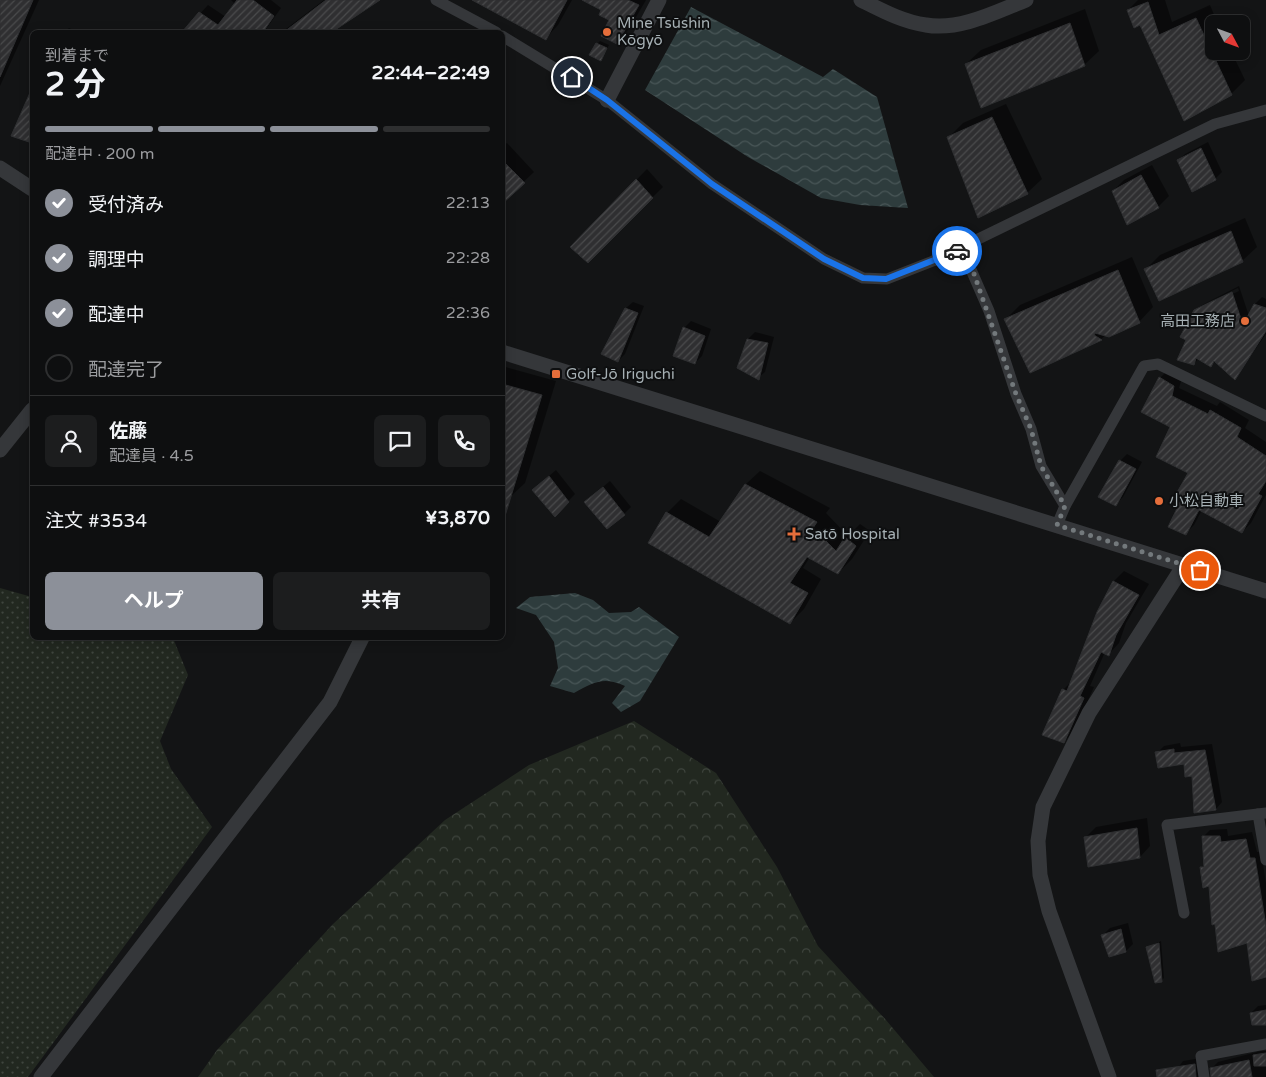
<!DOCTYPE html>
<html lang="ja">
<head>
<meta charset="utf-8">
<style>
	:root { --surface:#0e0f10; --page:#1c1d1e; --text:#f1f3f6; --muted:#9b9c9f; --line:#2e2f30; --accent:#8c9099 }
	body { margin:0; font-family:"Varela Round","Noto Sans JP",sans-serif; background:var(--page); color:var(--text); height:100vh; display:flex; flex-direction:column; font-size:19px; white-space:nowrap }
	* { box-sizing:border-box; margin:0 }
	p { font-size:16px; color:var(--muted) }
	.icon { flex:none; width:28px; height:28px; fill:none; stroke:currentColor; stroke-width:2; stroke-linecap:round; stroke-linejoin:round }
	.map { position:relative; flex:1; overflow:hidden }
	.panel { position:absolute; left:30px; top:30px; width:475px; height:610px; display:flex; flex-direction:column; background:var(--surface); border-radius:8px; box-shadow:0 2px 12px #0003,0 0 0 1px var(--line) }
	.panel>* { flex:none }
	.needle { width:32px; rotate:131deg }
	.buttons { position:absolute; left:1205px; top:15px; display:grid; gap:10px }
	.buttons a { display:grid; place-items:center; width:45px; height:45px; border-radius:8px; background:var(--surface); box-shadow:0 2px 12px #0003,0 0 0 1px var(--line); font-size:25px }
	.pin { position:absolute; display:grid; place-items:center; width:42px; height:42px; color:#fff; margin:-21px; border:2px solid #fff; border-radius:50%; box-shadow:0 1px 5px #0007 }
	.courier { position:absolute; display:grid; place-items:center; width:50px; height:50px; margin:-25px; border:4px solid #1a73e8; border-radius:50%; background:#fff; color:#222; box-shadow:0 1px 6px #0007 }
	.head em { font-style:normal; font-weight:700 }
	.head div { display:flex; flex-direction:column-reverse }
	.head { display:flex; align-items:center; justify-content:space-between; height:85px; padding:0 15px }
	h1 { font-size:32px; font-weight:700; line-height:38px }
	.bar { display:grid; grid-template-columns:repeat(4,1fr); gap:8px 5px; align-content:center; height:60px; padding:0 15px }
	.bar i { height:6px; border-radius:4px; background:var(--line) }
	.bar .selected { background:var(--accent) }
	.bar p { grid-column:span 4 }
	.line { display:flex; align-items:center; gap:12px; padding:0 15px; border-top:1px solid var(--line) }
	.line div { flex:1 }
	.round { display:grid; place-items:center; flex:none; width:52px; height:52px; border-radius:8px; background:var(--page) }
	ol { padding:0 15px; list-style:none }
	li { display:flex; align-items:center; gap:15px; height:55px }
	li p { margin-inline-start:auto }
	li .icon { padding:5px; border-radius:50%; background:var(--accent); color:#fff; stroke-width:4 }
	li:last-child { color:var(--muted) }
	li i { width:28px; height:28px; border:2px solid var(--line); border-radius:50% }
	.action { display:flex; gap:10px; margin-top:auto; padding:10px 15px }
	.action a { flex:1; height:58px; border-radius:8px; background:var(--accent); color:#fff; font-size:20px; font-weight:700; line-height:58px; text-align:center }
	.action a+a { background:var(--page); color:var(--text) }
	.map>svg:first-child { display:block }
	.grass { fill:url(#grass-dots) }
	.forest { fill:url(#forest-crowns) }
	.water { fill:url(#water-waves) }
	.shadow { fill:#0007 }
	.building { fill:url(#building-hatch); stroke:#2e2f31 }
	.lines { fill:none; stroke-linecap:round; stroke-linejoin:round }
	.minor { stroke:#35373a; stroke-width:11 }
	.tertiary { stroke:#35373a; stroke-width:15 }
	.done { stroke:#73797c; stroke-width:5; stroke-dasharray:0 9 }
	.route { stroke:#1a73e8; stroke-width:6 }
	.poi-dot { fill:#e56e3b; stroke:#0e0f10; stroke-width:2 }
	.labels { text-anchor:middle; stroke-width:4; stroke-linejoin:round; paint-order:stroke }
	.poi-label { font-size:15px; fill:#a6b0b4; stroke:#0e0f10; text-anchor:start }
</style>
</head>
<body>
<div class="map">
<svg width="1266" height="1077" viewBox="0 0 1266 1077">
	<defs>
		<pattern id="grass-dots" width="8" height="8" patternUnits="userSpaceOnUse" patternTransform="scale(1.25)"><rect width="8" height="8" fill="#222820"/><path d="M2 2h.1M6 6h.1" fill="none" stroke="#3f453e" stroke-width="1.8" stroke-linecap="round"/></pattern>
		<pattern id="forest-crowns" width="20" height="18" patternUnits="userSpaceOnUse" patternTransform="scale(1.25)"><rect width="20" height="18" fill="#222820"/><path d="M2 6a3 3 0 1 1 6 0M12 15a3 3 0 1 1 6 0" fill="none" stroke="#3f453e"/></pattern>
		<pattern id="water-waves" width="16" height="10" patternUnits="userSpaceOnUse" patternTransform="scale(1.25)"><rect width="16" height="10" fill="#2e3c3d"/><path d="M0 5q4-4 8 0t8 0" fill="none" stroke="#495657"/></pattern>
		<pattern id="building-hatch" width="6" height="6" patternUnits="userSpaceOnUse" patternTransform="scale(1.25)"><rect width="6" height="6" fill="#2f2f31"/><path d="M-1 1l2-2M0 6l6-6M5 7l2-2" fill="none" stroke="#4a4b4c"/></pattern>
	</defs>
	<rect width="100%" height="100%" fill="#131415"/>
	<path class="grass" d="M0 588 32 597V638H173L188 675 160 741 171 769 212 827 28 1077H0Z"/>
	<path class="forest" d="M634 721 716 773 777 867 818 946 886 1020 934 1077H198L217 1050 333 924 445 820 529 765Z"/>
	<g class="water">
		<path d="M691 7 823 77 833 69 877 97 908 208 860 205 821 198 748 157 645 90Z"/>
		<path d="M575 593 593 600 609 613 631 612 639 607 679 637 640 701 621 712 612 703 625 686C604 676 593 682 574 693L550 686 558 668 554 642 536 615 516 608 530 597Z"/>
	</g>
	<g class="shadow">
		<path d="M0 0H39L0 86Z"/>
		<path d="M231 0H271L281 8 264 32 184 31 208 5 226 17 235 4Z"/>
		<path d="M324 0H378L330 32H282Z"/>
		<path d="M478 0H572L558 25 546 38Z"/>
		<path d="M585 0H646L629 29 616 42 611 19 603 9Z"/>
		<path d="M1138 0H1165L1172 22 1210 5 1218 24H1214V51H1231L1245 80 1231 94 1140 23 1128 10Z"/>
		<path d="M1085 9 1099 51 1084 65 966 64 981 50Z"/>
		<path d="M69 28 79 32H64Z"/>
		<path d="M600 41 609 45 601 59 597 44Z"/>
		<path d="M32 91V142L13 135Z"/>
		<path d="M1006 104 1042 179 1027 193 949 137 963 123Z"/>
		<path d="M1208 142 1222 172 1215 179 1178 161 1185 154Z"/>
		<path d="M507 143 534 172 502 202V147Z"/>
		<path d="M1152 165 1169 196 1158 207 1113 191 1124 180Z"/>
		<path d="M647 169 663 187 588 261 572 246Z"/>
		<path d="M1245 218 1257 247 1242 261 1146 269 1160 255Z"/>
		<path d="M1132 257 1153 307 1139 322 1106 335 1101 339 1030 372 1006 319 1020 305Z"/>
		<path d="M1239 286 1249 316 1255 304 1262 297 1266 299V334L1235 378 1216 361 1211 365 1199 358 1194 364 1188 340 1195 311 1239 291 1238 288 1200 306Z"/>
		<path d="M633 302 644 306 625 354 618 361 603 353 626 308Z"/>
		<path d="M691 321 711 329 702 356 695 363 684 328Z"/>
		<path d="M755 332 774 337 765 372 758 378 748 339Z"/>
		<path d="M502 366 556 381 525 483 510 497 502 495Z"/>
		<path d="M1169 369 1182 378 1179 388 1217 406 1220 402 1249 420 1245 428 1266 442V495L1251 523 1242 532 1202 510 1194 525 1186 533 1183 500 1190 473 1172 427 1143 412 1160 378Z"/>
		<path d="M1127 454 1142 462 1123 497 1116 504 1120 461Z"/>
		<path d="M556 470 575 494 555 515 541 483Z"/>
		<path d="M760 471 830 508 826 513 848 536 860 524 870 531 852 559 838 573 810 557 803 568 821 579 804 609 790 623 667 513 681 499 721 522 746 484Z"/>
		<path d="M610 481 631 507 624 514 585 502Z"/>
		<path d="M1124 571 1149 584 1126 623 1119 643 1109 654 1105 652 1090 686 1094 687 1074 731 1064 742 1063 690 1073 680 1098 612 1114 581Z"/>
		<path d="M1180 743 1181 747 1212 744 1222 802 1216 809 1185 763 1157 753 1164 746Z"/>
		<path d="M1147 818 1150 846 1140 857 1085 838 1096 827Z"/>
		<path d="M1227 829 1228 836 1252 832 1257 852H1261L1266 883V975L1248 941 1210 885 1202 868 1205 865 1203 837 1210 830Z"/>
		<path d="M1128 923 1133 944 1126 951 1110 956 1103 935 1110 928Z"/>
		<path d="M1161 941 1164 978 1161 981 1148 947Z"/>
		<path d="M1266 1005V1024L1251 1013 1258 1006Z"/>
		<path d="M1261 1051H1266V1077H1212V1068L1218 1062Z"/>
		<path d="M1201 1058 1209 1077H1171L1183 1061Z"/>
	</g>
	<g class="building">
		<path d="M0 0H33L0 77Z"/>
		<path d="M237 0H253L274 16 263 32H182L199 12 218 25Z"/>
		<path d="M326 0H380L332 32H284Z"/>
		<path d="M472 0H567L546 40Z"/>
		<path d="M582 0H628L639 5 617 44 601 36 609 20 599 15 601 10Z"/>
		<path d="M1148 2 1159 35 1196 18 1232 95 1184 121 1140 25 1134 28 1127 10Z"/>
		<path d="M1070 23 1085 66 981 108 965 64Z"/>
		<path d="M596 43 607 48 601 61 589 55Z"/>
		<path d="M32 88V143L11 136Z"/>
		<path d="M992 117 1028 194 978 218 947 137Z"/>
		<path d="M1201 148 1216 180 1192 192 1177 160Z"/>
		<path d="M502 160 525 183 502 204Z"/>
		<path d="M1141 175 1159 208 1127 225 1112 191Z"/>
		<path d="M636 179 653 198 588 263 570 247Z"/>
		<path d="M1231 231 1243 262 1159 301 1144 269Z"/>
		<path d="M1118 270 1140 323 1109 337 1095 333 1094 335 1102 340 1030 373 1004 319Z"/>
		<path d="M1232 292 1243 325 1254 304 1266 308V331L1235 380 1214 361 1211 367 1196 358 1194 365 1177 360 1186 340 1180 337 1194 310Z"/>
		<path d="M625 308 638 313 618 362 601 354Z"/>
		<path d="M683 327 705 336 695 364 673 356Z"/>
		<path d="M747 339 768 343 759 380 737 368Z"/>
		<path d="M1159 377 1174 386 1172 396 1208 414 1210 410 1241 428 1237 437 1266 456V481L1258 494 1262 496 1242 533 1199 510 1186 535 1168 527 1181 500 1175 496 1188 473 1156 457 1170 427 1141 412Z"/>
		<path d="M502 384 542 395 505 516 502 515Z"/>
		<path d="M1119 460 1136 469 1116 506 1098 497Z"/>
		<path d="M549 476 569 502 555 517 532 490Z"/>
		<path d="M745 484 817 522 813 528 836 551 845 537 856 546 838 574 807 557 790 583 808 593 790 624 648 543 666 512 709 537Z"/>
		<path d="M603 487 625 515 607 529 584 502Z"/>
		<path d="M1113 581 1139 595 1116 635 1109 656 1101 652 1080 696 1084 698 1064 743 1042 735 1062 689 1067 691 1097 612Z"/>
		<path d="M1174 749V753L1205 750 1216 810 1194 813 1192 776 1185 777 1184 764 1158 768 1155 752Z"/>
		<path d="M1137 828 1140 858 1088 867 1084 837Z"/>
		<path d="M1202 836H1220L1221 842 1246 839 1250 858H1255L1266 926V977L1252 981 1247 943 1218 952 1215 924 1212 925 1209 886 1203 888 1200 867H1204Z"/>
		<path d="M1121 929 1126 952 1109 957 1101 935Z"/>
		<path d="M1159 943 1162 982 1155 983 1146 947Z"/>
		<path d="M1266 1010V1025H1252L1250 1013Z"/>
		<path d="M1266 1053V1066H1254L1253 1055Z"/>
		<path d="M1249 1060 1252 1077H1211L1210 1068Z"/>
		<path d="M1195 1064 1196 1077H1157L1156 1070Z"/>
	</g>
	<g class="lines">
		<g class="minor">
			<path d="M436 0 496 32"/>
			<path d="M502 36 607 100 712 184 824 259 863 278 887 279 933 261 1215 124 1266 110"/>
			<path d="M965 248 969 265 989 311 1016 394 1031 429 1041 466 1065 506 1057 525"/>
			<path d="M1065 506 1144 366 1158 364 1266 416"/>
			<path d="M1258 814 1266 860"/>
			<path d="M1184 913 1167 825 1266 813"/>
			<path d="M1204 1077 1201 1056 1266 1044"/>
		</g>
		<g class="tertiary">
			<path d="M861 0C881 10 903 22 926 25 959 31 996 12 1026 0"/>
			<path d="M607 100 659 0"/>
			<path d="M0 168 32 189"/>
			<path d="M502 352 1266 591"/>
			<path d="M0 450 32 410"/>
			<path d="M41 1077 330 702 362 638"/>
			<path d="M1109 1077 1049 911 1040 875 1038 841 1043 807 1089 713 1184 565"/>
		</g>
	</g>
	<g class="lines">
		<path class="done" d="M957 251 965 248 1016 394 1031 429 1041 466 1065 506 1057 525 1200 570"/>
		<path class="route" d="M572 77 607 100 712 184 824 259 863 278 886 279 957 251"/>
	</g>
	<g class="poi-dot">
		<circle cx="607" cy="32" r="5"/>
		<circle cx="1245" cy="321" r="5"/>
		<rect x="551" y="369" width="10" height="10" rx="2.5"/>
		<circle cx="1159" cy="501" r="5"/>
		<path d="M791.5 526.5h5v5h5v5h-5v5h-5v-5h-5v-5h5z"/>
	</g>
	<g class="labels">
		<g class="poi-label">
			<text x="617" y="28">Mine Tsūshin<tspan x="617" dy="17">Kōgyō</tspan></text>
			<text x="1235" y="326" text-anchor="end">高田工務店</text>
			<text x="566" y="379">Golf-Jō Iriguchi</text>
			<text x="1169" y="506">小松自動車</text>
			<text x="805" y="539">Satō Hospital</text>
		</g>
	</g>
</svg>
<div class="buttons">
<a><svg class="needle" viewBox="-14 -14 28 28"><path d="M0-13l5 13h-10z" fill="#e53935"/><path d="M0 13l5-13h-10z" fill="#9b9c9f"/></svg></a>
</div>
<div class="pin" style="left:1200px;top:570px;background:#ea580c"><svg class="icon" aria-label="bag" viewBox="0 0 24 24"><path d="M5 8h14l-1 12H6zM9 8a3 3 0 0 1 6 0"/></svg></div>
<div class="pin" style="left:572px;top:77px;background:#1f2937"><svg class="icon" aria-label="home" viewBox="0 0 24 24"><path d="M3 11l9-7 9 7M6 9v11h12V9"/></svg></div>
<div class="courier" style="left:957px;top:251px"><svg class="icon" aria-label="car" viewBox="0 0 24 24"><path d="M5 17H2v-5l4-1 3-4h7l3 4 3 1v5h-3M9 17h6M6 11h13"/><circle cx="7" cy="17" r="2"/><circle cx="17" cy="17" r="2"/></svg></div>
<section class="panel">
<div class="head"><div><h1>2 分</h1><p>到着まで</p></div><em>22:44–22:49</em></div>
<div class="bar"><i class="selected"></i><i class="selected"></i><i class="selected"></i><i></i><p>配達中 · 200 m</p></div>
<ol>
<li><svg class="icon" aria-label="check" viewBox="0 0 24 24"><path d="M5 12l5 5 9-10"/></svg>受付済み<p>22:13</p></li>
<li><svg class="icon" aria-label="check" viewBox="0 0 24 24"><path d="M5 12l5 5 9-10"/></svg>調理中<p>22:28</p></li>
<li><svg class="icon" aria-label="check" viewBox="0 0 24 24"><path d="M5 12l5 5 9-10"/></svg>配達中<p>22:36</p></li>
<li><i></i>配達完了</li>
</ol>
<div class="line" style="height:90px"><a class="round"><svg class="icon" aria-label="person" viewBox="0 0 24 24"><circle cx="12" cy="8" r="4"/><path d="M4 21q1-7 8-7t8 7"/></svg></a><div><b>佐藤</b><p>配達員 · 4.5</p></div><a class="round"><svg class="icon" aria-label="chat" viewBox="0 0 24 24"><path d="M4 5h16v11H9l-5 4z"/></svg></a><a class="round"><svg class="icon" aria-label="phone" viewBox="0 0 24 24"><path d="M5 4h4l2 5-3 2q2 4 5 5l2-3 5 2v4C11 20 4 13 5 4z"/></svg></a></div>
<div class="line" style="height:65px"><div>注文 #3534</div><b>¥3,870</b></div>
<div class="action"><a>ヘルプ</a><a>共有</a></div>
</section>
</div>
</body>
</html>
